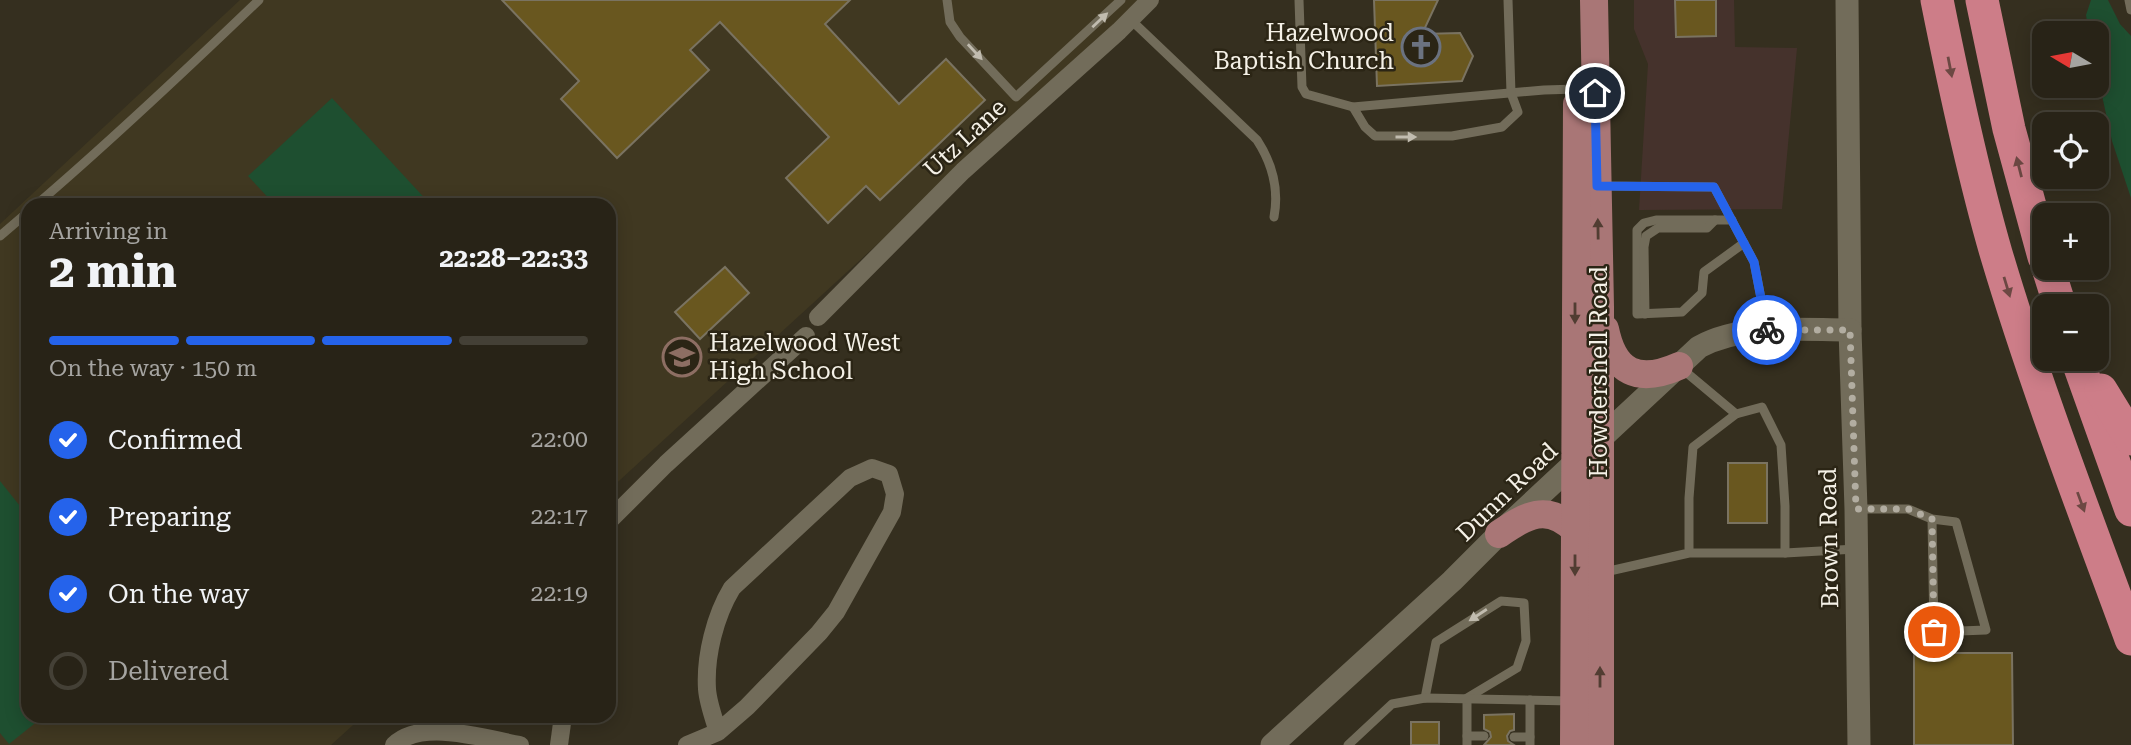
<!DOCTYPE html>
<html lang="en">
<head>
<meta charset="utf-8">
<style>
	:root { --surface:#282317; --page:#302b20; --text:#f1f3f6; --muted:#a5a4a1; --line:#444036; --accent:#2563eb }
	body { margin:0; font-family:"Roboto Serif",serif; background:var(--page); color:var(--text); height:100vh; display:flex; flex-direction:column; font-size:26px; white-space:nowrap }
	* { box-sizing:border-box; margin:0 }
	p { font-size:23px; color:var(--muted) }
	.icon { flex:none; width:38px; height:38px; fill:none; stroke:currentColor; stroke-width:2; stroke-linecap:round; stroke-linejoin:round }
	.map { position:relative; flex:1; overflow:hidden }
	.panel { position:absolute; left:21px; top:198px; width:595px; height:525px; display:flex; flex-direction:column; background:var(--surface); border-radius:21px; box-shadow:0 4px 18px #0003,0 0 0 2px var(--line) }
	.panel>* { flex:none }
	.needle { width:46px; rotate:280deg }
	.fabs { position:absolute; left:2032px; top:21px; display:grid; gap:14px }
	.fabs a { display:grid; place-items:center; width:77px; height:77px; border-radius:14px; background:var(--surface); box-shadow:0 4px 18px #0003,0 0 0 2px var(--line); font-size:35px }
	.pin { position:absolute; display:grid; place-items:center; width:60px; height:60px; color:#fff; margin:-30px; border:4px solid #fff; border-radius:50%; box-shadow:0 2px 7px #0007 }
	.courier { position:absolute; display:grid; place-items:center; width:70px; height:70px; margin:-35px; border:5px solid #2563eb; border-radius:50%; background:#fff; color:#222; box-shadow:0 2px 9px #0007 }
	.overview em { font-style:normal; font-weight:700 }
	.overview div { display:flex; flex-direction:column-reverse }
	.overview { display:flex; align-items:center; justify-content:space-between; height:119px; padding:0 28px }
	h1 { font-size:46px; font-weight:700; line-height:52px }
	.bar { display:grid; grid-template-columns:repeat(4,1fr); gap:10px 7px; align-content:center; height:84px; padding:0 28px }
	.bar i { height:9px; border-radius:5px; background:var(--line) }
	.bar .current { background:var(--accent) }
	.bar p { grid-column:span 4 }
	ol { padding:0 28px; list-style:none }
	li { display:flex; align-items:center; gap:21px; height:77px }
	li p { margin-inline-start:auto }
	li .icon { padding:7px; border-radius:50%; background:var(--accent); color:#fff; stroke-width:4 }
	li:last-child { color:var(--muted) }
	li i { width:38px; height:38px; border:4px solid var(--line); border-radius:50% }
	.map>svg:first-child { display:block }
	.commercial { fill:#45322c }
	.built { fill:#403821 }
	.green { fill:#1e4f30 }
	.building { fill:#69571f; stroke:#7a7361; stroke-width:2 }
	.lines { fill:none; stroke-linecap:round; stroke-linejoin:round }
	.service { stroke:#726c5a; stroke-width:9 }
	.minor { stroke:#726c5a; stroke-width:18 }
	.tertiary { stroke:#726c5a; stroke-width:23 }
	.primary { stroke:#a97676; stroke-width:28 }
	.motorway { stroke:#cd7d88; stroke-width:33 }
	.oneway { fill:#c1bcaf }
	.oneway2 { fill:#6c4843 }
	.oneway3 { fill:#513d32 }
	.done { stroke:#b2ada1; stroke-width:7; stroke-dasharray:0 12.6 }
	.route { stroke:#2563eb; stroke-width:9 }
	.labels { text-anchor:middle; stroke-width:5; stroke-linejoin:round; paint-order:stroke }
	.poi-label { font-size:24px; fill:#f5f1e7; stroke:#2b2515; text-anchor:end }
	.street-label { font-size:24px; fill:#f5f1e7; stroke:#2b2515 }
</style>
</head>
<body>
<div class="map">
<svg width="2131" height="745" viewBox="0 0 2131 745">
	<rect width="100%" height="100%" fill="#352f1f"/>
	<path class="commercial" d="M1634 0H1734L1735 47 1797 48 1782 209 1639 210 1648 64 1634 29Z"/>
	<path class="built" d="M240 0H1144L609 490V205H28V716H363L331 745H0V224Z"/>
	<g class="green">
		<path d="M2091 0H2108L2120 24 2131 36V198L2112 141 2097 73 2096 33H2089L2086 15Z"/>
		<path d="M332 98 431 205H275L248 176Z"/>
		<path d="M0 481 28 516V716H44L9 744 0 733Z"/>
	</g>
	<g class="building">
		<path d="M502 0H850L825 24 899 104 946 59 985 100 880 200 866 186 828 223 786 178 829 137 720 22 690 50 709 70 617 158 561 99 579 81Z"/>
		<path d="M1374 0H1438L1422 34 1460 33 1473 56 1462 81 1377 86Z"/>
		<path d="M1675 0H1716V36L1676 37Z"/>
		<path d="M725 267 749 293 700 339 675 312Z"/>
		<rect x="1728" y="463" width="39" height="60"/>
		<path d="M1914 653H2012L2013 745H1914Z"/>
		<path d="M1514 714V730L1510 731 1507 736 1508 741 1514 745H1484L1491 737 1490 732 1484 729V715Z"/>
		<rect x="1411" y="722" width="28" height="23"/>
	</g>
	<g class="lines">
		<g class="service">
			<path d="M947 0 950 22 960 37 1016 97 1121 0"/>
			<path d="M1299 0 1302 87 1306 94 1353 107 1544 90 1577 89"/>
			<path d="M2129 0 2131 10"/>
			<path d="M1131 20 1257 140C1272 163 1279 190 1274 217"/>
			<path d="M1353 107 1365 127 1375 136H1452L1502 127 1518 112 1511 93 1508 0"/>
			<path d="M1602 186 1714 187 1754 262 1767 329"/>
			<path d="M36 205C113 139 186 70 259 0"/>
			<path d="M1732 220H1656L1644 223 1637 230V314L1682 312 1702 293 1704 272 1744 243"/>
			<path d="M0 236 28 212"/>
			<path d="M1645 314 1644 247 1646 236 1658 228H1707L1715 220"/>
			<path d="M1681 368 1736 414"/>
			<path d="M1858 509H1908L1932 519 1934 632 1986 630 1956 522 1932 519"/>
			<path d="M1785 553 1856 549"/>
			<path d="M1605 572 1689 553V498L1693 447 1736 414 1762 407 1781 445 1785 506V553H1689"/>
			<path d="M1425 698 1436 642 1501 601 1524 603 1526 641 1517 668 1467 698V745"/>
			<path d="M1467 736H1484"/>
			<path d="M1514 737H1530"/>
			<path d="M1348 745 1392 704 1425 698 1571 701"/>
			<path d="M1530 745V700"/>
		</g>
		<g class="minor">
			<path d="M818 317 963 171 1119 31 1150 0"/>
			<path d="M609 521 666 464 806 336"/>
			<path d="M394 745C422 718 486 739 520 745"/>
			<path d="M559 745 563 716"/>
			<path d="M687 745 718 732 747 707 819 633 836 612 892 512 895 494 889 474 872 468 850 478 732 588C715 616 705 656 707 689 708 703 714 719 718 732"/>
		</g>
		<g class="tertiary">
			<path d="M1847 0 1850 330 1856 509 1859 745"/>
			<path d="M1272 745 1452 581 1509 524 1699 347C1743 323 1801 330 1850 330"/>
		</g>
		<g class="primary">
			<path d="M1594 0 1600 307V745"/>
			<path d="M1605 329C1614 373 1638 384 1679 366"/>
			<path d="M1499 534C1526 516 1547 502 1575 530"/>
			<path d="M1574 745 1577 104"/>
		</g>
		<g class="motorway">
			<path d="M1937 0C1954 85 1972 170 1996 253 2035 384 2084 511 2131 639"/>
			<path d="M1982 0 2009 129 2044 257"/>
			<path d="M2048 268 2060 306"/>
			<path d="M2077 359 2131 510"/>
			<path d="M2101 390 2131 439"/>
		</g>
	</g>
	<defs><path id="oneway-solid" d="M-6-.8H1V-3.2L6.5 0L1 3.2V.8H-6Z" transform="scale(1.75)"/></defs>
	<g class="oneway">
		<use href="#oneway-solid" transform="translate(1100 20) rotate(-43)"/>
		<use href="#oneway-solid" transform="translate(975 52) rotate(47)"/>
		<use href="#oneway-solid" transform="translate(1406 137)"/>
		<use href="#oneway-solid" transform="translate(1478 615) rotate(147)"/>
	</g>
	<g class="oneway2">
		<use href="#oneway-solid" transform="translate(1950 67) rotate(79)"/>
		<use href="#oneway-solid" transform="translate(2019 167) rotate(-104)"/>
		<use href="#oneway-solid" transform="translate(2007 287) rotate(73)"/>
		<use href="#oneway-solid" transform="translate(2081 502) rotate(70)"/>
	</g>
	<g class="oneway3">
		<use href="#oneway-solid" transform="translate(1598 229) rotate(-91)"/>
		<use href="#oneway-solid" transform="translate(1575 313) rotate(90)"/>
		<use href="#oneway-solid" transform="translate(1575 565) rotate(90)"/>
		<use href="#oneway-solid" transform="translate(1600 677) rotate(-90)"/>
	</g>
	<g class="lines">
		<path class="done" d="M1767 330H1850L1856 509H1908L1932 519 1934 632"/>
		<path class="route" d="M1595 93 1597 186 1714 187 1754 262 1767 330"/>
	</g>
	<defs>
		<symbol id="church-ring" viewBox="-11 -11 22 22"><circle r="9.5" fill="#2b2515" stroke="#6b7280" stroke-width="1.5"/><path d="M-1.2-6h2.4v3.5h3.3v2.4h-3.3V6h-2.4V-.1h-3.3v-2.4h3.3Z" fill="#6b7280"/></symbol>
		<symbol id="school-ring" viewBox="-11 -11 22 22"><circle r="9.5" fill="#2b2515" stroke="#8d6e63" stroke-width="1.5"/><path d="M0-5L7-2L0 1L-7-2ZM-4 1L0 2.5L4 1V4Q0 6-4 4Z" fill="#8d6e63"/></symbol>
	</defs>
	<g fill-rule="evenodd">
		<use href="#church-ring" x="1399" y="25" width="44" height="44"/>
		<use href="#school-ring" x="660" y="335" width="44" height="44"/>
	</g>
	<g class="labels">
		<g class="poi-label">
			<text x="1394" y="41">Hazelwood<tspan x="1394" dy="28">Baptish Church</tspan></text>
			<text x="709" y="351" text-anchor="start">Hazelwood West<tspan x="709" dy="28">High School</tspan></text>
		</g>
		<g class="street-label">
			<text transform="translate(965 138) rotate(-43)" y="8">Utz Lane</text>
			<text transform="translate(1599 372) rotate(-90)" y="8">Howdershell Road</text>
			<text transform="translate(1507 492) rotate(-44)" y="8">Dunn Road</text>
			<text transform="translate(1829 538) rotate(-91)" y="8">Brown Road</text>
		</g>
	</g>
</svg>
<div class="fabs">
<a><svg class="needle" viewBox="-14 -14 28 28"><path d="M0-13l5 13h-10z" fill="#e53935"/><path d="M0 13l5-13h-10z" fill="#a5a4a1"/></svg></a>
<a><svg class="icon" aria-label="locate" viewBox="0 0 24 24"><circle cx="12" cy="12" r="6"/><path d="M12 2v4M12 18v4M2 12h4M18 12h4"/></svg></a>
<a>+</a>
<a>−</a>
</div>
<div class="pin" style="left:1934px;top:632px;background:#ea580c"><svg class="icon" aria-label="bag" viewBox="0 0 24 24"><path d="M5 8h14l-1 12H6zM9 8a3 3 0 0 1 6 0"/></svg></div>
<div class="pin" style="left:1595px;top:93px;background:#1f2937"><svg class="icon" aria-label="home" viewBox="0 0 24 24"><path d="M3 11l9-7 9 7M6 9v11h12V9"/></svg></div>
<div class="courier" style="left:1767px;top:330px"><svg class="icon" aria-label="bike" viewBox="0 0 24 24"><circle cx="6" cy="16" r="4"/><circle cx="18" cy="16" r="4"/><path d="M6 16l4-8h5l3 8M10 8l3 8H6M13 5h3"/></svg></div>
<section class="panel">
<div class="overview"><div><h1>2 min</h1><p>Arriving in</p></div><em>22:28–22:33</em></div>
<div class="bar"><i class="current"></i><i class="current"></i><i class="current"></i><i></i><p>On the way · 150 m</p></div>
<ol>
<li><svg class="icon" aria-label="check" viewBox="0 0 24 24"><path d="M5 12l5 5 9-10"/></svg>Confirmed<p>22:00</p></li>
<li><svg class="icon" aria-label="check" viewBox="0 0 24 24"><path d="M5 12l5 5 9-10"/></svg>Preparing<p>22:17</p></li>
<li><svg class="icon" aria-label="check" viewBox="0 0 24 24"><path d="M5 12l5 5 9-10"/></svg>On the way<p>22:19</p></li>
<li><i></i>Delivered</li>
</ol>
</section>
</div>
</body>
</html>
